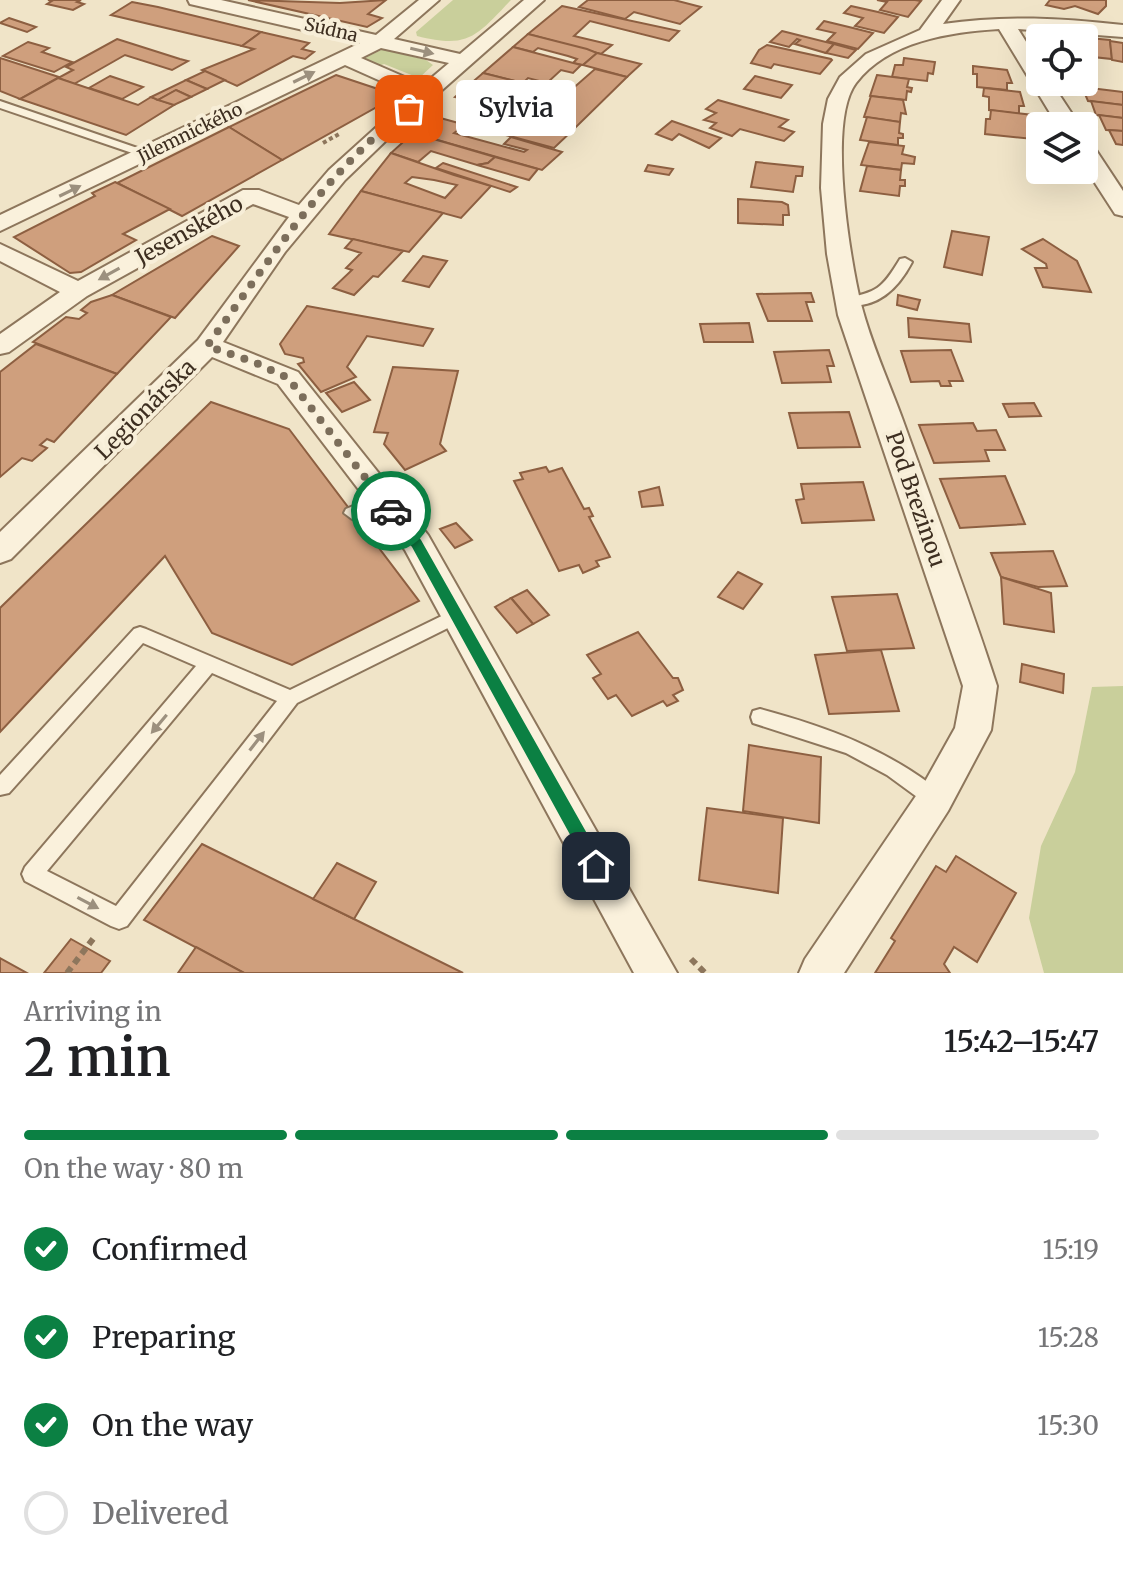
<!DOCTYPE html>
<html lang="en">
<head>
<meta charset="utf-8">
<style>
	:root { --surface:#fff; --page:#f2f2f2; --text:#202124; --muted:#757577; --line:#e0e0e0; --accent:#0b8043 }
	body { margin:0; font-family:Merriweather,serif; background:var(--page); color:var(--text); height:100vh; display:flex; flex-direction:column; font-size:30px; white-space:nowrap }
	* { box-sizing:border-box; margin:0 }
	p { font-size:26px; color:var(--muted) }
	.icon { flex:none; width:44px; height:44px; fill:none; stroke:currentColor; stroke-width:2; stroke-linecap:round; stroke-linejoin:round }
	.map { position:relative; height:973px; overflow:hidden }
	.details { display:flex; flex-direction:column; background:var(--surface); flex:1 }
	.details>* { flex:none }
	.controls { position:absolute; left:1026px; top:24px; display:grid; gap:16px }
	.controls a { display:grid; place-items:center; width:72px; height:72px; border-radius:8px; background:var(--surface); box-shadow:0 8px 32px #0002; font-size:40px }
	.pin { position:absolute; display:grid; place-items:center; width:68px; height:68px; color:#fff; margin:-34px; border-radius:16px; box-shadow:0 4px 12px #0006 }
	.courier { position:absolute; display:grid; place-items:center; width:80px; height:80px; margin:-40px; border:6px solid #0b8043; border-radius:50%; background:#fff; color:#222; box-shadow:0 2px 10px #0007 }
	.bubble { position:absolute; height:56px; border-radius:8px; background:var(--surface); box-shadow:0 8px 32px #0002; font-size:26px; font-weight:600; line-height:56px; text-align:center }
	.headline em { font-style:normal; font-weight:600 }
	.headline div { display:flex; flex-direction:column-reverse }
	.headline { display:flex; align-items:center; justify-content:space-between; height:136px; padding:0 24px }
	h1 { font-size:52px; font-weight:600; line-height:60px }
	.bar { display:grid; grid-template-columns:repeat(4,1fr); gap:12px 8px; align-content:center; height:96px; padding:0 24px }
	.bar i { height:10px; border-radius:6px; background:var(--line) }
	.bar .current { background:var(--accent) }
	.bar p { grid-column:span 4 }
	ol { padding:0 24px; list-style:none }
	li { display:flex; align-items:center; gap:24px; height:88px }
	li p { margin-inline-start:auto }
	li .icon { padding:8px; border-radius:50%; background:var(--accent); color:#fff; stroke-width:4 }
	li:last-child { color:var(--muted) }
	li i { width:44px; height:44px; border:4px solid var(--line); border-radius:50% }
	.map>svg:first-child { display:block }
	.green { fill:#c9cf9b }
	.building { fill:#cf9f7d; stroke:#8d5f41; stroke-width:2; fill-rule:evenodd }
	.lines { fill:none; stroke-linecap:round; stroke-linejoin:round }
	.service-casing { stroke:#8d765c; stroke-width:4 }
	.minor-casing { stroke:#8d765c; stroke-width:4 }
	.path-far1 { stroke:#8d765c; stroke-width:4; stroke-dasharray:4 3; stroke-linecap:butt }
	.path { stroke:#8d765c; stroke-width:6; stroke-dasharray:7 5; stroke-linecap:butt }
	.service { fill:#faf1dc; fill-rule:evenodd }
	.minor { fill:#faf1dc; fill-rule:evenodd }
	.oneway { fill:#9c907e }
	.route { fill:#0b8043 }
	.done { stroke:#7c6e5b; stroke-width:8; stroke-dasharray:0 14.4 }
	.labels { text-anchor:middle; stroke-width:8; stroke-linejoin:round; paint-order:stroke }
	.far-street-label { font-size:18px; fill:#3d2e20; stroke:#f7eed8 }
	.street-label { font-size:22px; fill:#3d2e20; stroke:#f7eed8 }
</style>
</head>
<body>
<div class="map">
<svg width="1123" height="973" viewBox="0 0 1123 973">
	<rect width="100%" height="100%" fill="#f0e4c8"/>
	<g class="green">
		<path d="M453 0H511C476 37 468 49 417 36L416 32Z"/>
		<path d="M383 49 426 60 433 65 419 78 384 64 376 67 361 60Z"/>
		<path d="M1123 686V973H1044L1029 918 1041 846 1075 772 1092 687Z"/>
	</g>
	<g class="building">
		<path d="M48 0H81L77 2 84 4 73 10 47 4 52 1Z"/>
		<path d="M248 0 340 3 386 0 368 14 382 18 367 27Z"/>
		<path d="M588 0H674L701 7 680 24 634 12 625 19 579 7Z"/>
		<path d="M877 0H915L921 1 908 17 880 10 887 2Z"/>
		<path d="M1050 0H1106V6L1098 14 1075 6 1064 9 1046 5Z"/>
		<path d="M132 2 158 7 261 32 242 46 111 15Z"/>
		<path d="M562 6 679 31 669 41 590 21 574 36 612 45 601 54 528 34Z"/>
		<path d="M851 6 878 12 898 17 884 33 855 26 863 18 844 13Z"/>
		<path d="M9 18 36 27 27 32 0 23Z"/>
		<path d="M824 21 853 28 873 33 858 49 827 41 835 33 817 29Z"/>
		<path d="M782 31 834 44 826 53 795 44 800 40 797 39 789 47 770 42Z"/>
		<path d="M261 32 309 43 302 49 314 52 305 59 293 56 237 86 202 70 254 49 242 46Z"/>
		<path d="M528 34 587 49 597 53 583 65 573 63 577 59 568 56 538 48 533 52 513 47Z"/>
		<path d="M1078 37 1110 40 1112 59 1084 56V38Z"/>
		<path d="M117 39 180 59 188 61 172 70 125 55 74 84 58 78 73 70 66 67Z"/>
		<path d="M1110 41 1123 43V62L1112 60Z"/>
		<path d="M28 42 49 48 42 52 72 62 54 72 3 56Z"/>
		<path d="M834 44 856 50 848 58 826 53Z"/>
		<path d="M767 45 831 59 832 60 820 74 774 64 771 68 751 63 759 50Z"/>
		<path d="M513 47 581 65 573 73 561 70 547 83 528 78 523 83 483 73Z"/>
		<path d="M597 53 641 64 627 77 583 65Z"/>
		<path d="M0 58 59 77 20 99 0 91Z"/>
		<path d="M904 58 935 62 933 74 928 73 927 81 892 77 895 65H903Z"/>
		<path d="M973 66 1007 70 1012 83H1007V90L977 87V74H973Z"/>
		<path d="M595 69 627 77 574 129 538 119Z"/>
		<path d="M205 71 225 80 207 89 186 80Z"/>
		<path d="M483 73 523 83 508 97 540 105 527 116 455 97Z"/>
		<path d="M336 75 384 91 380 93 391 99 282 160 229 127Z"/>
		<path d="M877 75 909 79 907 87 912 88 911 92 907 91 906 100 870 96Z"/>
		<path d="M110 76 143 87 122 99 89 88Z"/>
		<path d="M755 76 792 85 781 98 744 89Z"/>
		<path d="M58 78 138 105 151 97 174 105 126 135 20 99Z"/>
		<path d="M186 80 207 89 191 97 176 90 158 100 151 97Z"/>
		<path d="M1082 87 1123 92V105L1088 101Z"/>
		<path d="M984 88 1020 92 1024 106H1019V114L989 110V97L983 96Z"/>
		<path d="M176 90 191 97 174 105 158 100Z"/>
		<path d="M871 96 903 100 906 114 901 113 900 122 864 117Z"/>
		<path d="M718 100 788 120 779 127 794 132 784 141 740 129 732 136 710 128 716 123 704 120 716 113 706 109Z"/>
		<path d="M1091 101 1123 105V118L1096 115Z"/>
		<path d="M991 110 1033 115V125L1042 126 1040 132 1033 131V139L985 134 986 119H990Z"/>
		<path d="M524 115 538 119 574 129 554 148 502 134Z"/>
		<path d="M1099 115 1123 118V131L1106 130Z"/>
		<path d="M433 116 484 130 478 135 458 130 454 133 524 152 527 150 504 144 511 137 562 152 542 170 413 133Z"/>
		<path d="M867 117 900 122 899 133 903 134V138H898V145L860 140Z"/>
		<path d="M672 121 721 138 709 148 679 134 672 140 656 134Z"/>
		<path d="M229 127 282 160 182 216 117 183Z"/>
		<path d="M1109 130 1123 131V145L1116 144Z"/>
		<path d="M413 133 495 157 488 163 477 165 431 151 418 162 391 153Z"/>
		<path d="M869 142 904 146 902 154 915 157 914 164 902 163 901 170 861 165Z"/>
		<path d="M391 153 454 175 491 186 461 218 361 191ZM412 177 434 180 457 185 445 198 405 183Z"/>
		<path d="M495 157 538 169 529 180 477 165 488 163Z"/>
		<path d="M756 162 803 167 802 176H796L793 192 751 187Z"/>
		<path d="M443 163 517 187 510 192 436 168Z"/>
		<path d="M648 165 673 169 669 175 645 171Z"/>
		<path d="M867 166 901 170 900 180H905V186H900L899 196 860 191Z"/>
		<path d="M115 182 170 209 123 234 136 240 81 272 70 273 14 237 95 196 92 193Z"/>
		<path d="M361 191 443 213 409 252 329 234Z"/>
		<path d="M738 199 782 202 788 205 789 215H783V225L738 223Z"/>
		<path d="M952 231 989 237 982 275 944 267Z"/>
		<path d="M212 236 239 246 175 318 112 295Z"/>
		<path d="M353 239 403 251 378 277 373 276 354 295 333 288 352 270 346 268 361 253 345 248Z"/>
		<path d="M1043 239 1077 261 1091 292 1043 287 1035 268H1047L1046 264 1022 249Z"/>
		<path d="M423 256 447 261 429 287 403 281Z"/>
		<path d="M811 293 814 302H806L812 321H768L757 294Z"/>
		<path d="M112 295 171 317 117 374 33 342 66 317 79 319 87 313 81 310 91 302Z"/>
		<path d="M898 295 920 300 917 310 897 305Z"/>
		<path d="M307 306 433 329 423 346 367 336 347 367 356 377 321 392 298 364 304 362 303 358 285 354 280 344Z"/>
		<path d="M908 318 969 324 971 342 909 337Z"/>
		<path d="M749 323 753 342H704L700 324Z"/>
		<path d="M36 344 117 374 54 442 47 439 40 445 47 448 32 461 22 458 0 477V372Z"/>
		<path d="M829 350 834 366H827L831 382 782 383 774 352Z"/>
		<path d="M951 350 963 381H949L951 386H941L939 381 911 382 901 351Z"/>
		<path d="M393 367 458 371 440 444 446 451 405 470 384 444 388 433 374 432Z"/>
		<path d="M354 382 370 400 342 412 326 393Z"/>
		<path d="M211 402 289 429 419 601 292 665 212 633 165 556 0 732V608Z"/>
		<path d="M1034 403 1041 416 1009 417 1003 404Z"/>
		<path d="M849 412 860 447 798 448 789 413Z"/>
		<path d="M973 423 977 431 996 430 1005 450H985L989 461 934 463 919 425Z"/>
		<path d="M546 467 549 472 562 468 584 509 589 508 593 516 589 517 610 557 596 561 599 566 583 573 579 565 559 571 514 481 523 479 520 473Z"/>
		<path d="M1005 476 1025 524 960 528 940 479Z"/>
		<path d="M863 482 874 520 802 523 796 500 804 499 801 484Z"/>
		<path d="M659 487 663 505 642 507 639 492Z"/>
		<path d="M456 523 472 540 455 548 440 529Z"/>
		<path d="M1053 551 1067 586 1038 587 1001 577 991 553Z"/>
		<path d="M738 572 762 584 743 609 718 597Z"/>
		<path d="M1001 577 1051 593 1054 632 1004 624Z"/>
		<path d="M527 590 549 615 533 624 511 598Z"/>
		<path d="M897 594 914 648 847 651 832 597Z"/>
		<path d="M511 598 533 624 517 633 495 607Z"/>
		<path d="M638 632 673 678H678L683 690 673 695 678 701 667 706 663 701 632 716 616 695 608 699 593 678 601 674 587 655Z"/>
		<path d="M881 650 899 711 829 714 815 655Z"/>
		<path d="M1022 664 1064 674 1063 693 1020 682Z"/>
		<path d="M749 745 821 757 819 823 743 811Z"/>
		<path d="M707 808 783 818 778 893 699 880Z"/>
		<path d="M202 844 354 919 463 973H244L144 920Z"/>
		<path d="M956 856 1016 893 977 962 954 947 944 964 950 973H875L895 941 891 938 936 866 946 872Z"/>
		<path d="M337 863 376 882 354 919 313 899Z"/>
		<path d="M71 939 110 961 101 973H44Z"/>
		<path d="M196 947 244 973H178Z"/>
		<path d="M0 958 27 973H0Z"/>
	</g>
	<g class="lines">
		<defs>
			<g id="service">
				<path d="M0 101 149 152 151 154 145 158 141 156 0 108Z"/>
				<path d="M905 258 912 262C898 289 876 310 843 305L841 302 843 299C877 292 882 289 900 259Z"/>
				<path d="M382 494 390 500 388 504 352 519 344 513 346 509Z"/>
				<path d="M456 609 462 611 465 616 462 621 297 703 127 926 119 929 111 926 25 881 22 874 25 867 196 666 143 643 9 793 0 795V775L134 629 140 627 146 629 290 690ZM212 673 277 701 116 906 47 871Z"/>
				<path d="M760 709C827 727 887 749 942 793L945 799 942 805 935 808 928 805 887 775 846 753 753 723 751 717 753 711Z"/>
			</g>
			<g id="minor">
				<path d="M188 0H221L376 35 419 0H439L394 39 460 54 524 0H544L399 128 345 180 285 252 223 342 298 372 428 535 677 973H634L405 550 278 384 212 357 11 559 0 563V532L198 340 289 217 253 204 87 296 9 352 0 354V334L60 292 0 261V244L78 281 243 190H259L299 205 329 170 412 95 345 65 0 231V215L360 43 190 4ZM381 48 449 63 423 85 361 58Z"/>
				<path d="M942 0H960L943 24C1004 15 1062 18 1123 25V37L1018 29 1040 64V82H1051L1080 126H1058L999 29C950 32 888 41 856 83 827 121 850 259 861 304 871 343 888 380 902 418 934 507 968 596 997 686L991 730 948 811 844 973H799L805 959 922 787 955 728 963 686 838 315 827 254 821 188 823 124 828 99 840 77 866 54 920 30Z"/>
				<path d="M1084 142 1092 144 1123 191V216L1115 214 1084 166Z"/>
			</g>
		</defs>
		<use href="#service" class="service-casing"/>
		<use href="#minor" class="minor-casing"/>
		<path class="path-far1" d="M323 143 339 134"/>
		<g class="path">
			<path d="M691 959 705 973"/>
			<path d="M67 973 96 935"/>
		</g>
		<use href="#service" class="service"/>
		<use href="#minor" class="minor"/>
	</g>
	<defs><path id="oneway-solid" d="M-6-.8H1V-3.2L6.5 0L1 3.2V.8H-6Z" transform="scale(2)"/></defs>
	<g class="oneway">
		<use href="#oneway-solid" transform="translate(422 51) rotate(13)"/>
		<use href="#oneway-solid" transform="translate(304 77) rotate(-26)"/>
		<use href="#oneway-solid" transform="translate(70 191) rotate(-26)"/>
		<use href="#oneway-solid" transform="translate(109 274) rotate(151)"/>
		<use href="#oneway-solid" transform="translate(159 724) rotate(130)"/>
		<use href="#oneway-solid" transform="translate(257 741) rotate(-52)"/>
		<use href="#oneway-solid" transform="translate(88 903) rotate(28)"/>
	</g>
	<path class="route" d="M386 507H396L421 540 602 860V871H590L412 547 384 511Z"/>
	<g class="lines">
		<path class="done" d="M391 511 288 378 254 362 207 346C269 262 324 172 409 109"/>
	</g>
	<g class="labels">
		<g class="far-street-label">
			<text transform="translate(331 30) rotate(13)" y="6">Súdna</text>
			<text transform="translate(190 133) rotate(-26)" y="6">Jilemnického</text>
		</g>
		<g class="street-label">
			<text transform="translate(189 230) rotate(-29)" y="8">Jesenského</text>
			<text transform="translate(145 409) rotate(-45)" y="8">Legionárska</text>
			<text transform="translate(916 499) rotate(71)" y="8">Pod Brezinou</text>
		</g>
	</g>
</svg>
<div class="controls">
<a><svg class="icon" aria-label="locate" viewBox="0 0 24 24"><circle cx="12" cy="12" r="6"/><path d="M12 2v4M12 18v4M2 12h4M18 12h4"/></svg></a>
<a><svg class="icon" aria-label="layers" viewBox="0 0 24 24"><path d="M12 4l9 5-9 5-9-5zM3 14l9 5 9-5"/></svg></a>
</div>
<div class="pin" style="left:409px;top:109px;background:#ea580c"><svg class="icon" aria-label="bag" viewBox="0 0 24 24"><path d="M5 8h14l-1 12H6zM9 8a3 3 0 0 1 6 0"/></svg></div>
<div class="pin" style="left:596px;top:866px;background:#1f2937"><svg class="icon" aria-label="home" viewBox="0 0 24 24"><path d="M3 11l9-7 9 7M6 9v11h12V9"/></svg></div>
<div class="courier" style="left:391px;top:511px"><svg class="icon" aria-label="car" viewBox="0 0 24 24"><path d="M5 17H2v-5l4-1 3-4h7l3 4 3 1v5h-3M9 17h6M6 11h13"/><circle cx="7" cy="17" r="2"/><circle cx="17" cy="17" r="2"/></svg></div>
<div class="bubble" style="left:456px;top:80px;width:120px">Sylvia</div>
</div>
<section class="details">
<div class="headline"><div><h1>2 min</h1><p>Arriving in</p></div><em>15:42–15:47</em></div>
<div class="bar"><i class="current"></i><i class="current"></i><i class="current"></i><i></i><p>On the way · 80 m</p></div>
<ol>
<li><svg class="icon" aria-label="check" viewBox="0 0 24 24"><path d="M5 12l5 5 9-10"/></svg>Confirmed<p>15:19</p></li>
<li><svg class="icon" aria-label="check" viewBox="0 0 24 24"><path d="M5 12l5 5 9-10"/></svg>Preparing<p>15:28</p></li>
<li><svg class="icon" aria-label="check" viewBox="0 0 24 24"><path d="M5 12l5 5 9-10"/></svg>On the way<p>15:30</p></li>
<li><i></i>Delivered</li>
</ol>
</section>
</body>
</html>
